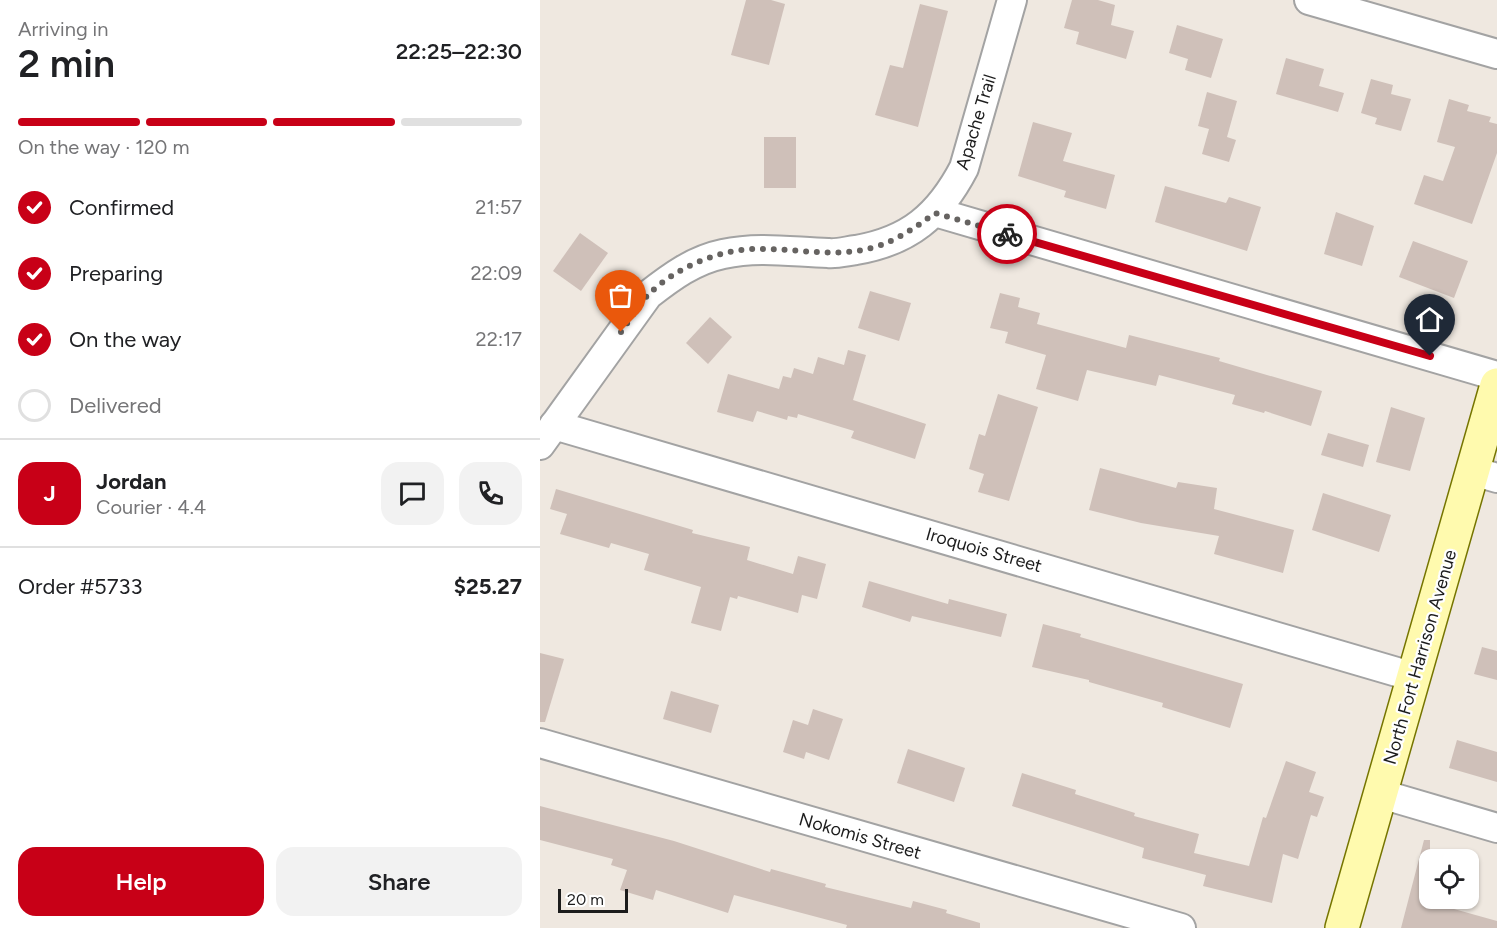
<!DOCTYPE html>
<html lang="en">
<head>
<meta charset="utf-8">
<style>
	:root { --surface:#fff; --page:#f2f2f2; --text:#202124; --muted:#757577; --line:#e0e0e0; --accent:#c80017 }
	body { margin:0; font-family:Figtree,sans-serif; background:var(--page); color:var(--text); height:100vh; display:flex; flex-direction:column; font-size:22px; white-space:nowrap }
	* { box-sizing:border-box; margin:0 }
	p { font-size:20px; color:var(--muted) }
	.icon { flex:none; width:33px; height:33px; fill:none; stroke:currentColor; stroke-width:2; stroke-linecap:round; stroke-linejoin:round }
	.map { position:relative; flex:1; overflow:hidden }
	.panel { display:flex; flex-direction:column; background:var(--surface); width:540px }
	.panel>* { flex:none }
	.buttons { position:absolute; left:879px; top:849px; display:grid; gap:12px }
	.buttons a { display:grid; place-items:center; width:60px; height:60px; border-radius:12px; background:var(--surface); box-shadow:0 2px 4px #0004; font-size:30px }
	.scale { position:absolute; left:18px; bottom:15px; width:70px; box-sizing:border-box; padding-left:6px; border:3px solid #1c1c1c; border-top:0; font-size:16px; line-height:21px; white-space:nowrap; color:#1c1c1c; -webkit-text-stroke:4px #fff; paint-order:stroke }
	.pin { position:absolute; display:grid; place-items:center; width:51px; height:51px; color:#fff; margin:-62px -26px; border-radius:50% 50% 50% 0; rotate:-45deg; box-shadow:0 0 6px #0007 }
	.pin .icon { rotate:45deg }
	.courier { position:absolute; display:grid; place-items:center; width:60px; height:60px; margin:-30px; border:4px solid #c80017; border-radius:50%; background:#fff; color:#222; box-shadow:0 2px 8px #0007 }
	.head em { font-style:normal; font-weight:600 }
	.head div { display:flex; flex-direction:column-reverse }
	.head { display:flex; align-items:center; justify-content:space-between; height:102px; padding:0 18px }
	h1 { font-size:39px; font-weight:600; line-height:45px }
	.bar { display:grid; grid-template-columns:repeat(4,1fr); gap:9px 6px; align-content:center; height:72px; padding:0 18px }
	.bar i { height:8px; border-radius:4px; background:var(--line) }
	.bar .selected { background:var(--accent) }
	.bar p { grid-column:span 4 }
	.line { display:flex; align-items:center; gap:15px; padding:0 18px; border-top:2px solid var(--line) }
	.line div { flex:1 }
	.round { display:grid; place-items:center; flex:none; width:63px; height:63px; border-radius:18px; background:var(--page) }
	ol { padding:0 18px; list-style:none }
	li { display:flex; align-items:center; gap:18px; height:66px }
	li p { margin-inline-start:auto }
	li .icon { padding:6px; border-radius:50%; background:var(--accent); color:#fff; stroke-width:4 }
	li:last-child { color:var(--muted) }
	li i { width:33px; height:33px; border:3px solid var(--line); border-radius:50% }
	.cta { display:flex; gap:12px; margin-top:auto; padding:12px 18px }
	.cta a { flex:1; height:69px; border-radius:18px; background:var(--accent); color:#fff; font-size:24px; font-weight:600; line-height:69px; text-align:center }
	.cta a+a { background:var(--page); color:var(--text) }
	main { display:flex; flex:1; min-height:0 }
	.map>svg:first-child { display:block }
	.building { fill:#cfc0b9 }
	.lines { fill:none; stroke-linecap:round; stroke-linejoin:round }
	.street-casing { stroke:#a3a3a3; stroke-width:32 }
	.secondary-casing { stroke:#767500; stroke-width:36 }
	.street { stroke:#fff; stroke-width:28 }
	.secondary { stroke:#fffaae; stroke-width:33 }
	.done { stroke:#666361; stroke-width:6; stroke-dasharray:0 10.8 }
	.route { stroke:#c80017; stroke-width:8 }
	.labels { text-anchor:middle; stroke-width:4.5; stroke-linejoin:round; paint-order:stroke }
	.street-label { font-size:18px; fill:#1c1c1c; stroke:#fff }
</style>
</head>
<body>
<main>
<section class="panel">
<div class="head"><div><h1>2 min</h1><p>Arriving in</p></div><em>22:25–22:30</em></div>
<div class="bar"><i class="selected"></i><i class="selected"></i><i class="selected"></i><i></i><p>On the way · 120 m</p></div>
<ol>
<li><svg class="icon" aria-label="check" viewBox="0 0 24 24"><path d="M5 12l5 5 9-10"/></svg>Confirmed<p>21:57</p></li>
<li><svg class="icon" aria-label="check" viewBox="0 0 24 24"><path d="M5 12l5 5 9-10"/></svg>Preparing<p>22:09</p></li>
<li><svg class="icon" aria-label="check" viewBox="0 0 24 24"><path d="M5 12l5 5 9-10"/></svg>On the way<p>22:17</p></li>
<li><i></i>Delivered</li>
</ol>
<div class="line" style="height:108px"><b class="round" style="background:var(--accent);color:#fff">J</b><div><b>Jordan</b><p>Courier · 4.4</p></div><a class="round"><svg class="icon" aria-label="chat" viewBox="0 0 24 24"><path d="M4 5h16v11H9l-5 4z"/></svg></a><a class="round"><svg class="icon" aria-label="phone" viewBox="0 0 24 24"><path d="M5 4h4l2 5-3 2q2 4 5 5l2-3 5 2v4C11 20 4 13 5 4z"/></svg></a></div>
<div class="line" style="height:78px"><div>Order #5733</div><b>$25.27</b></div>
<div class="cta"><a>Help</a><a>Share</a></div>
</section>
<div class="map">
<svg width="957" height="928" viewBox="0 0 957 928">
	<rect width="100%" height="100%" fill="#efe8e0"/>
	<g class="building">
		<path d="M206 0H231L245 4 229 65 191 55Z"/>
		<path d="M532 0H558L575 5 571 25 594 31 586 59 536 44 539 32 524 28Z"/>
		<path d="M380 4 408 11 378 127 335 115 350 65 363 68Z"/>
		<path d="M637 25 683 39 671 78 645 70 648 59 629 53Z"/>
		<path d="M746 58 784 69 779 86 804 93 798 112 736 94Z"/>
		<path d="M831 79 853 85 851 94 871 99 861 131 835 124 837 118 821 113Z"/>
		<path d="M667 92 697 101 687 137 696 140 689 162 662 154 669 129 658 126Z"/>
		<path d="M909 99 929 105 927 111 951 117 949 122 957 124V153L932 224 874 204 884 175 903 181 915 147 897 142Z"/>
		<path d="M493 122 532 133 523 161 575 175 566 209 524 197 526 191 478 176Z"/>
		<rect x="224" y="137" width="32" height="51"/>
		<path d="M625 186 686 203 689 197 721 207 707 251 615 222Z"/>
		<path d="M796 212 834 226 822 266 784 254Z"/>
		<path d="M40 233 68 253 41 291 13 271Z"/>
		<path d="M873 241 928 261 914 298 859 277Z"/>
		<path d="M330 291 371 303 359 341 318 328Z"/>
		<path d="M460 293 480 298 478 307 500 313 497 324 586 348 589 335 680 358 679 361 782 391 771 426 725 411 724 413 692 404 695 395 619 375 616 386 547 370 538 401 496 389 506 355 465 343 468 332 450 328Z"/>
		<path d="M170 317 192 337 168 364 146 343Z"/>
		<path d="M308 350 326 355 313 400 386 424 375 459 311 438 314 431 258 414 257 418 248 416 247 420 217 411 213 422 177 412 188 374 239 389 243 376 251 378 254 368 273 374 278 357 304 365Z"/>
		<path d="M458 394 498 407 469 501 438 492 444 474 429 469 439 434 445 436Z"/>
		<path d="M851 407 885 418 870 471 836 462Z"/>
		<path d="M788 433 829 445 823 467 781 455Z"/>
		<path d="M560 468 636 488 638 482 677 488 674 509 754 530 743 573 674 554 679 536 601 523 549 510Z"/>
		<path d="M16 489 153 530 152 533 210 547 207 560 253 574 258 556 286 564 277 599 262 595 258 613 198 596 197 599 190 597 181 631 151 623 161 587 104 570 109 554 71 543 69 548 20 534 27 514 10 509Z"/>
		<path d="M783 493 851 515 839 552 772 530Z"/>
		<path d="M329 581 408 604 409 599 467 614 461 637 372 616 370 622 322 607Z"/>
		<path d="M503 624 541 634 540 637 703 684 690 728 622 707 623 703 549 682V680L492 667Z"/>
		<path d="M942 647 957 651V680L934 674Z"/>
		<path d="M0 653 24 659 5 722H0Z"/>
		<path d="M131 691 179 705 171 733 123 719Z"/>
		<path d="M273 709 303 719 289 760 266 752 264 759 243 752 253 720 268 725Z"/>
		<path d="M917 740 957 752V782L909 768Z"/>
		<path d="M368 749 425 768 414 802 357 783Z"/>
		<path d="M746 761 776 772 769 792 784 797 777 817 771 815 758 859 743 854 732 903 663 886 666 875 602 858 604 848 472 806 482 773 536 790 535 794 595 813 594 816 659 834 654 853 709 866 723 817 726 818Z"/>
		<path d="M0 806 134 841 230 872 231 869 286 884 285 887 371 908 373 901 407 910 406 913 440 923V928H306L307 925 194 895 188 913 116 890 113 900 80 890 87 870 71 865 73 859 0 840Z"/>
		<path d="M884 840H890V898H917L914 909 957 921V928H861Z"/>
	</g>
	<g class="lines">
		<defs>
			<g id="street">
				<path d="M769 0 957 54"/>
				<path d="M395 212 957 376"/>
				<path d="M14 425 874 677"/>
				<path d="M0 445 108 295C131 277 154 260 183 254 219 246 253 252 288 253 297 254 307 251 316 250 369 241 399 216 424 168L472 0"/>
				<path d="M933 471 957 478"/>
				<path d="M0 743 641 928"/>
				<path d="M841 794 957 828"/>
			</g>
			<path id="secondary" d="M802 928 957 385"/>
		</defs>
		<use href="#street" class="street-casing"/>
		<use href="#secondary" class="secondary-casing"/>
		<use href="#street" class="street"/>
		<use href="#secondary" class="secondary"/>
	</g>
	<g class="lines">
		<path class="done" d="M81 332C90 320 98 305 108 295 136 267 181 248 221 249 260 249 297 258 335 247 358 240 376 227 395 213L467 234"/>
		<path class="route" d="M467 234 890 356"/>
	</g>
	<g class="labels">
		<g class="street-label">
			<text transform="translate(436 122) rotate(-73)" y="6">Apache Trail</text>
			<text transform="translate(444 550) rotate(16)" y="6">Iroquois Street</text>
			<text transform="translate(880 657) rotate(-74)" y="6">North Fort Harrison Avenue</text>
			<text transform="translate(320 836) rotate(16)" y="6">Nokomis Street</text>
		</g>
	</g>
</svg>
<div class="buttons">
<a><svg class="icon" aria-label="locate" viewBox="0 0 24 24"><circle cx="12" cy="12" r="6"/><path d="M12 2v4M12 18v4M2 12h4M18 12h4"/></svg></a>
</div>
<div class="scale">20 m</div>
<div class="pin" style="left:81px;top:332px;background:#ea580c"><svg class="icon" aria-label="bag" viewBox="0 0 24 24"><path d="M5 8h14l-1 12H6zM9 8a3 3 0 0 1 6 0"/></svg></div>
<div class="pin" style="left:890px;top:356px;background:#1f2937"><svg class="icon" aria-label="home" viewBox="0 0 24 24"><path d="M3 11l9-7 9 7M6 9v11h12V9"/></svg></div>
<div class="courier" style="left:467px;top:234px"><svg class="icon" aria-label="bike" viewBox="0 0 24 24"><circle cx="6" cy="16" r="4"/><circle cx="18" cy="16" r="4"/><path d="M6 16l4-8h5l3 8M10 8l3 8H6M13 5h3"/></svg></div>
</div>
</main>
</body>
</html>
